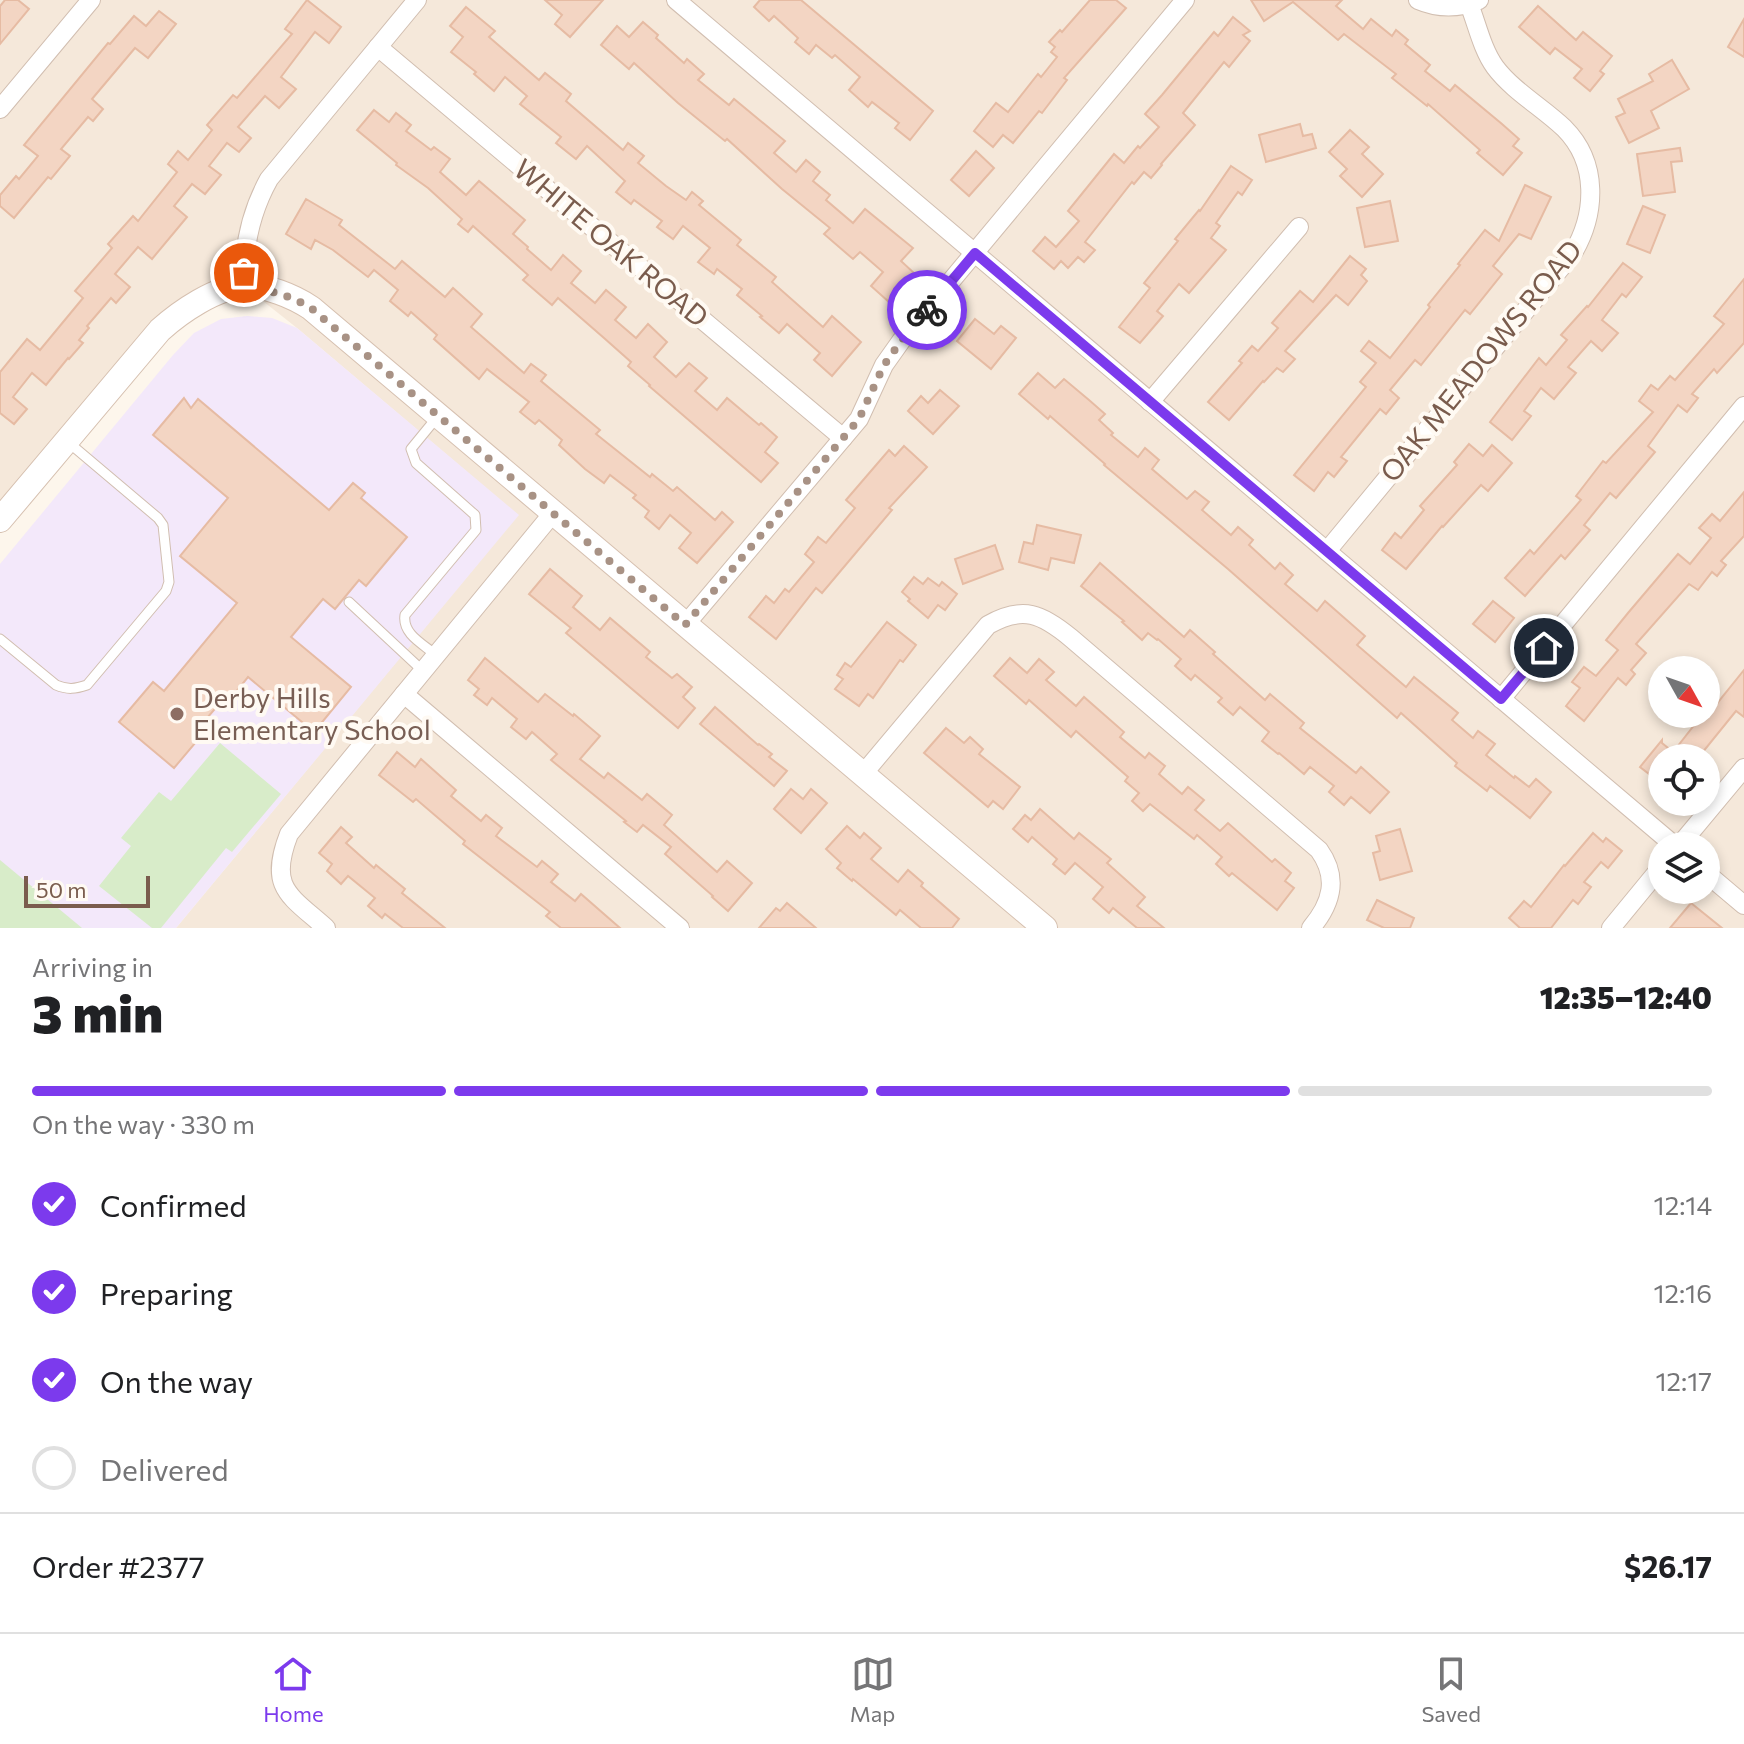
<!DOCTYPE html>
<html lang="en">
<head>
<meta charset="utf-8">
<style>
	:root { --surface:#fff; --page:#f2f2f2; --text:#202124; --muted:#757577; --line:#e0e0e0; --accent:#7c3aed }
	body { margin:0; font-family:Commissioner,sans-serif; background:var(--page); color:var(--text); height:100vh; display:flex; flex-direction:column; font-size:30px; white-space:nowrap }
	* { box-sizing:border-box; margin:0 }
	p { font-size:26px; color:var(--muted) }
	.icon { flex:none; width:44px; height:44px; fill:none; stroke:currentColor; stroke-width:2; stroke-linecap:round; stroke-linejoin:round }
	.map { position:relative; height:928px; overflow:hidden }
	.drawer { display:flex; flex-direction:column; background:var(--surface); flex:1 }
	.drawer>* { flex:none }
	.needle { width:52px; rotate:130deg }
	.fabs { position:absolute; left:1648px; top:656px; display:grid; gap:16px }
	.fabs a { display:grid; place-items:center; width:72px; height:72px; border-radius:50%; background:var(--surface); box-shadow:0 4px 12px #0003; font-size:40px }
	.scale { position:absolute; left:24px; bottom:20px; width:126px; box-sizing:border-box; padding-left:8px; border:4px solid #7a5c4d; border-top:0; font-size:22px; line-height:28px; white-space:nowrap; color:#7a5c4d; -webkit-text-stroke:6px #fffaf3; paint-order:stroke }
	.pin { position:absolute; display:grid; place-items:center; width:68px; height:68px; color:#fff; margin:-34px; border:4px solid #fff; border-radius:50%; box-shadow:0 2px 8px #0007 }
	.courier { position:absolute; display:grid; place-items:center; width:80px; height:80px; margin:-40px; border:6px solid #7c3aed; border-radius:50%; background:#fff; color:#222; box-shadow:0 2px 10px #0007 }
	.overview em { font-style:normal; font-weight:800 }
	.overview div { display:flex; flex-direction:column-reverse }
	.overview { display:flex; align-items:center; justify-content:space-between; height:136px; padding:0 32px }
	h1 { font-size:52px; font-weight:800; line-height:60px }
	.bar { display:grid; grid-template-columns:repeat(4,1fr); gap:12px 8px; align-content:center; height:96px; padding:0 32px }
	.bar i { height:10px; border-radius:6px; background:var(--line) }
	.bar .on { background:var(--accent) }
	.bar p { grid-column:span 4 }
	.line { display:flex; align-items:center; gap:20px; padding:0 32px; border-top:2px solid var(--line) }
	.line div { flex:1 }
	ol { padding:0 32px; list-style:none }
	li { display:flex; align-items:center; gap:24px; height:88px }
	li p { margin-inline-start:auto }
	li .icon { padding:8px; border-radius:50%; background:var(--accent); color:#fff; stroke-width:4 }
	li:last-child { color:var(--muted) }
	li i { width:44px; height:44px; border:4px solid var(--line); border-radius:50% }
	.tabs { display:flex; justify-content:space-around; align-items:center; height:112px; border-top:2px solid var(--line); background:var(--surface); font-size:22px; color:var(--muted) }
	.tabs a { display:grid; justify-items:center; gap:4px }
	.tabs .on { color:var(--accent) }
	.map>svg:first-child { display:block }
	.residential { fill:#f5e8da; fill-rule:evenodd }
	.education { fill:#f3e8fa }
	.green { fill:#d8ecc9 }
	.building { fill:#f3d5c3; stroke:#e6bba3; stroke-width:2 }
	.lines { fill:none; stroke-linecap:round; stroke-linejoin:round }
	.lane-casing { stroke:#d1beb0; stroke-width:11 }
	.street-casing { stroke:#d1beb0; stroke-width:20 }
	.secondary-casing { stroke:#d6c0b0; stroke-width:26 }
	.lane { stroke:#fff; stroke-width:9 }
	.street { stroke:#fff; stroke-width:18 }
	.secondary { stroke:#fff; stroke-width:24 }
	.done { stroke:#a89285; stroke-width:8; stroke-dasharray:0 14.4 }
	.route { stroke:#7c3aed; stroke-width:10 }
	.education-dot { fill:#8d6e63; stroke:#fffaf3; stroke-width:3 }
	.labels { text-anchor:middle; stroke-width:8; stroke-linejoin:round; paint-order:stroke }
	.street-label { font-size:28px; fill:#7a5c4d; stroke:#fffaf3 }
	.education-label { font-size:28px; fill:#785e54; stroke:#fffaf3; text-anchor:start }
</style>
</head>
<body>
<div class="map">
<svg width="1744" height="928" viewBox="0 0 1744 928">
	<rect width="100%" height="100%" fill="#fdf6ec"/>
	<path class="residential" d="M0 0H1744V928H176L518 515 297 328 244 286V273L198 302 0 521ZM1662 670H1706V714H1662ZM1662 758H1706V802H1662ZM1662 846H1706V890H1662Z"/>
	<path class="education" d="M247 316 272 318 297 328 519 515 176 928H75L0 865V564L173 355 194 333 221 319Z"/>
	<g class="green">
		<path d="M220 743 281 794 232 852 226 848 161 928H152L99 886 131 846 121 838 159 792 171 801Z"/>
		<path d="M0 860 82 928H0Z"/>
	</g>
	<g class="building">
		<path d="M5 0H18L29 9 0 44V6Z"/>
		<path d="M307 0 341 27 329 43 315 32 281 77 296 89 279 108 265 96 238 127 251 138 239 152 227 143 209 166 221 175 205 194 192 184 174 206 187 217 152 259 138 247 115 274 130 287 116 303 111 298 87 326 89 328 79 340 83 343 69 359 68 358 46 385 32 373 13 397 27 409 14 424 0 413V372L27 339 40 350 83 298 75 291 112 248 108 244 133 216 138 221 177 172 168 164 178 151 188 160 212 130 207 125 233 95 237 98 292 34 285 29Z"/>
		<path d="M545 0H603L570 37 555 24 562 15Z"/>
		<path d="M760 0H801L933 111 910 140 895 128 899 123 872 102 868 107 849 90 860 77 835 55 832 58 816 45 809 54 795 42 798 38 774 16 769 21 754 7Z"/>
		<path d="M1090 0H1116L1126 8 1064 78 1067 80 1042 113 1039 111 1013 143 1003 135 993 147 974 131 996 103 1008 112 1038 74 1041 77 1057 57 1051 52 1055 47 1049 42 1060 30 1062 32Z"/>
		<path d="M1251 0H1342L1336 6 1363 29 1371 19 1392 36 1396 30 1408 40 1405 44 1430 65 1425 71 1450 91 1455 85 1502 124 1519 139 1513 146 1522 153 1503 175 1477 153 1480 150 1428 104 1427 106 1392 78 1396 74 1344 34 1338 40 1293 2 1264 21Z"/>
		<path d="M1538 6 1576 40 1583 32 1612 56 1600 71 1604 74 1590 91 1574 78 1582 69 1555 48 1550 54 1519 27Z"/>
		<path d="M466 7 495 31 489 37 539 80 545 73 571 94 566 101 623 150 628 143 644 156 638 163 666 186 686 200 692 192 703 201 699 205 741 240 737 245 776 277 772 282 823 327 832 316 861 342 832 376 814 360 820 353 787 324 779 333 760 317 762 316 737 295 742 289 717 269 714 274 698 262 710 248 683 226 673 239 657 227 662 221 634 200 631 204 616 192 625 181 587 146 576 159 556 143 561 137 520 104 527 96 505 77 494 91 474 74 476 72 451 52 463 37 450 26Z"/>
		<path d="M159 11 176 24 148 58 135 48 92 99 103 109 93 121 88 117 61 149 70 156 51 179 48 177 14 218 0 206V195L16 176 19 179 38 156 24 145 108 43 110 44 134 16 146 26Z"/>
		<path d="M1233 17 1250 31 1243 35 1250 41 1229 67 1224 62 1183 113 1195 125 1161 164 1162 165 1151 178 1144 172 1134 184 1132 182 1085 242 1095 250 1084 262 1078 257 1068 268 1061 261 1054 269 1033 251 1045 237 1056 247 1079 221 1068 211 1114 154 1124 163 1138 146 1140 148 1159 127 1145 114 1162 95 1214 32 1218 36Z"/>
		<path d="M1744 19V57L1728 47Z"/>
		<path d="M643 22 658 35 656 38 684 63 687 59 704 74 698 80 729 105 734 99 785 141 774 153 796 172 806 160 820 172 813 181 830 195 826 200 853 223 865 209 913 248 901 261 914 273 889 302 871 286 883 272 860 252 853 259 824 234 830 228 782 189 727 139 725 141 678 103 634 63 629 69 601 45 617 26 629 37Z"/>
		<path d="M1672 60 1689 89 1651 111 1659 128 1629 143 1616 117 1625 113 1618 99 1653 81 1649 74Z"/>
		<path d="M374 110 389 122 396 113 411 125 406 131 431 150 434 147 450 159 440 172 466 195 479 181 525 220 513 234 528 247 527 249 551 270 563 255 581 271 571 283 595 303 606 290 626 307 615 320 636 338 648 324 667 342 654 357 676 377 689 363 707 378 695 391 717 410 727 398 759 425 761 423 777 437 765 452 778 463 761 482 649 386 650 385 628 366 631 362 604 338 558 298 552 305 523 280 528 275 473 226 468 232 458 224 462 219 428 188 396 165 397 163 357 130Z"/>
		<path d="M1300 124 1303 136 1312 134 1316 148 1266 162 1259 135Z"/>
		<path d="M1350 130 1369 147 1362 154 1383 174 1362 197 1340 176 1347 169 1329 152Z"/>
		<path d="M1680 148 1682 161 1671 162 1675 192 1643 196 1637 154Z"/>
		<path d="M976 151 994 168 969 196 951 180Z"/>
		<path d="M1231 166 1252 180 1242 195 1238 192 1216 223 1220 226 1211 238 1226 250 1189 293 1179 284 1157 311 1163 316 1140 343 1119 327 1150 288 1144 283 1178 241 1175 239 1199 210 1200 211Z"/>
		<path d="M1525 185 1551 197 1531 239 1519 234 1493 266 1502 274 1470 314 1465 310 1421 365 1415 360 1390 390 1399 398 1386 414 1380 409 1341 457 1347 461 1334 477 1328 472 1314 491 1294 475 1366 387 1360 382 1376 363 1361 351 1369 341 1390 358 1430 307 1428 305 1460 265 1458 264 1485 230 1499 241Z"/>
		<path d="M306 199 342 220 339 225 395 269 402 261 445 297 453 288 482 314 471 327 524 373 531 364 546 375 541 381 600 430 596 434 650 477 652 474 673 491 677 487 715 520 722 512 733 522 697 563 679 548 691 533 670 515 659 529 645 517 649 511 633 498 636 495 610 475 604 483 585 469 559 445 562 440 539 420 535 424 520 412 529 402 487 369 479 379 434 339 437 335 411 312 408 316 390 301 398 290 374 270 368 277 333 250 315 240 311 249 286 234Z"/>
		<path d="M1390 201 1398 241 1365 247 1357 208Z"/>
		<path d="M1643 206 1665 215 1650 253 1627 244Z"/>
		<path d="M1350 256 1366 269 1361 275 1367 281 1348 305 1336 295 1285 351 1295 359 1283 372 1277 368 1264 382 1263 381 1229 420 1208 402 1242 363 1239 361 1252 346 1258 351 1278 328 1272 323 1300 291 1313 302Z"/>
		<path d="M1623 263 1642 277 1626 297 1622 294 1602 320 1618 333 1602 351 1591 341 1568 367 1576 373 1554 399 1541 388 1524 411 1531 416 1512 440 1490 422 1539 358 1546 365 1567 340 1561 335 1587 306 1588 307Z"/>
		<path d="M1744 279V343L1717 373 1714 369 1692 394 1698 398 1687 412 1678 405 1648 446 1655 452 1616 498 1610 493 1584 525 1590 530 1565 559 1561 555 1525 596 1505 578 1530 550 1534 554 1581 500 1576 496 1603 461 1606 463 1653 412 1639 401 1651 385 1658 390 1670 376 1675 380 1724 324 1714 316Z"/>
		<path d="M975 319 994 334 1001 326 1016 338 991 369 957 341Z"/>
		<path d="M1038 373 1055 388 1064 379 1089 400 1105 414 1099 420 1113 433 1111 435 1138 457 1145 448 1159 460 1152 469 1187 499 1195 491 1209 502 1202 510 1231 535 1238 527 1253 540 1249 545 1275 569 1280 563 1293 575 1285 584 1317 611 1325 601 1365 636 1357 645 1406 687 1414 677 1458 713 1452 720 1473 738 1478 731 1495 744 1486 755 1514 778 1515 776 1529 787 1536 779 1551 792 1530 818 1490 786 1487 791 1455 766 1457 763 1401 713 1397 718 1228 569 1104 465 1105 464 1050 416 1048 419 1019 394Z"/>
		<path d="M940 390 959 406 933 434 908 411 921 396 928 403Z"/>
		<path d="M184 398 191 408 198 399 329 510 353 483 365 493 361 498 407 537 366 586 359 580 335 609 323 599 291 637 351 687 314 732 248 677 223 708 219 704 201 725 207 729 174 768 119 722 153 682 164 691 237 603 180 556 228 498 153 435Z"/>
		<path d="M1469 444 1483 456 1492 445 1512 463 1488 491 1481 485 1443 527 1442 526 1406 569 1382 550 1395 533 1401 538 1424 510 1420 506 1457 465 1454 462Z"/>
		<path d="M904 446 927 467 889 508 892 510 822 593 816 588 776 639 749 617 766 596 774 603 785 589 789 592 814 562 805 554 818 537 826 543 855 508 846 500 889 450 895 456Z"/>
		<path d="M1744 492V536L1721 561 1726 565 1717 576 1712 572 1698 590 1689 584 1636 644 1646 653 1631 670 1635 674 1626 685 1618 678 1584 721 1566 706 1580 688 1572 682 1584 667 1596 676 1618 650 1606 640 1628 613 1678 554 1690 564 1711 538 1699 528 1712 514 1720 521Z"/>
		<path d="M1037 525 1081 535 1074 563 1051 558 1048 570 1019 562 1024 542 1033 544Z"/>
		<path d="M995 545 1003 569 963 584 955 559Z"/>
		<path d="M1100 563 1184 637 1190 630 1215 652 1213 654 1265 700 1270 694 1304 723 1300 728 1356 773 1361 767 1389 792 1370 813 1351 797 1344 805 1329 792 1334 786 1310 767 1304 774 1279 753 1278 754 1262 741 1269 732 1240 707 1233 715 1218 702 1222 698 1195 675 1191 680 1175 666 1181 659 1158 639 1157 640 1148 633 1142 640 1122 622 1124 621 1081 586Z"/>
		<path d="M550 569 582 596 573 607 600 630 610 618 650 652 646 657 672 678 677 674 692 687 683 697 695 708 678 728 566 633 571 628 529 594Z"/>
		<path d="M914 577 923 584 928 578 939 586 942 582 957 594 945 610 938 605 928 618 908 601 910 599 902 592Z"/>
		<path d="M1493 601 1514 618 1495 642 1473 624Z"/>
		<path d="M887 622 916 645 903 662 900 660 873 698 868 694 859 706 835 689 843 679 837 675 845 663 851 667Z"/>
		<path d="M485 658 538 702 545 694 573 716 574 714 600 736 580 759 604 778 608 773 642 800 647 794 672 815 664 825 717 872 727 861 752 883 728 911 712 897 713 896 665 854 671 847 643 825 637 832 624 822 626 821 551 760 557 754 532 732 526 739 511 727 517 719 492 698 487 705 474 695 479 689 468 680Z"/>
		<path d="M1010 658 1027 673 1039 659 1054 672 1046 680 1076 706 1084 697 1124 732 1120 737 1145 758 1149 753 1165 766 1159 774 1182 794 1188 787 1204 800 1195 810 1220 831 1228 823 1272 862 1275 859 1291 873 1285 881 1294 888 1277 910 1232 873 1229 876 1216 864 1222 857 1197 835 1194 839 1150 804 1143 811 1132 801 1139 793 1125 781 1128 777 1076 731 1071 737 1029 700 1026 704 994 676Z"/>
		<path d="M1744 670V717L1736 711 1698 758H1662V784L1640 767 1662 740V743L1673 752 1703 714H1706L1708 708 1711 711Z"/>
		<path d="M715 707 758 745 759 744 772 754 769 757 787 771 774 786 700 724Z"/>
		<path d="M946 728 964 743 970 737 983 749 979 754 1020 787 1003 809 993 801 988 807 924 753Z"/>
		<path d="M397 752 415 767 421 759 456 790 451 796 481 821 486 815 502 828 496 836 537 867 542 861 558 874 551 882 575 901 581 894 620 928H561L546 916 550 912 463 844 465 841 416 799 413 802 379 775Z"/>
		<path d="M791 789 803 799 811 789 827 803 801 833 774 809Z"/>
		<path d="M1040 809 1074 839 1079 833 1111 859 1107 863 1145 897 1137 906 1164 928H1137L1113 908 1109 913 1093 899 1103 887 1075 863 1065 874 1053 864 1057 859 1032 837 1028 842 1013 829 1025 815 1031 820Z"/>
		<path d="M847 826 860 838 864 833 881 848 871 859 898 882 908 870 923 883 921 886 959 919 952 928H921L900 910 896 915 853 879 852 881 837 868 841 863 826 849Z"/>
		<path d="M341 827 352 837 346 843 374 868 376 865 405 889 402 893 445 928H403L385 914 382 918 368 906 375 898 348 876 341 884 327 871 332 864 319 853Z"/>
		<path d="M1400 829 1412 871 1380 880 1373 853 1380 851 1376 836Z"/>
		<path d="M1593 833 1603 842 1606 838 1622 851 1608 868 1601 862 1584 882 1591 887 1578 904 1573 900 1551 928H1520L1509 918 1524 901 1531 907 1564 865 1565 866Z"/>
		<path d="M1377 900 1414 918 1410 928H1384L1367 920Z"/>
		<path d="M787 903 816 928H759L776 908 780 911Z"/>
		<path d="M1691 903 1722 928H1670Z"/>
	</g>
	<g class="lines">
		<defs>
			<g id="lane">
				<path d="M349 602 423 671"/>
				<path d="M0 639 56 685C68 690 75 689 87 685L166 591 169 582 163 525 158 518 68 442"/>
				<path d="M436 655C423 644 402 634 405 615L476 530 475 515 416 463 411 449 438 416"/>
			</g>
			<g id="street">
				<path d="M676 0 1675 846"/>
				<path d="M1418 0C1439 9 1458 9 1479 0"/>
				<path d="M378 47 843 438"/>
				<path d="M0 109 91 0"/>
				<path d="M244 286C243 247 250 213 269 179L417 0"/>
				<path d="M1150 402 1299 227"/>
				<path d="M1327 551 1573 253C1596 214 1599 163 1564 128 1543 108 1512 90 1495 67 1482 49 1477 24 1469 4"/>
				<path d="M685 625 859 419 884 365 901 341 1185 0"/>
				<path d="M404 694 680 928"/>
				<path d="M1501 699 1744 406"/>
				<path d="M863 774 988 625C1023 605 1042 614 1071 638L1319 850C1339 878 1332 903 1311 928"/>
				<path d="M1679 846 1744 768"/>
				<path d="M1706 873 1744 905"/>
				<path d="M326 928C289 895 268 888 289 834L553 513"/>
				<path d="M1611 928 1662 866"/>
			</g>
			<path id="secondary" d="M0 520 160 330C180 312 216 287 244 286 266 285 293 296 311 308L1045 928"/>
		</defs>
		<use href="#lane" class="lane-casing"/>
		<use href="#street" class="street-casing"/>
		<use href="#secondary" class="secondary-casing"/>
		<use href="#lane" class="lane"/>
		<use href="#street" class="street"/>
		<use href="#secondary" class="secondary"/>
	</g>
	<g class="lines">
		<path class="done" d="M244 273V286C268 290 290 295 311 308L685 625 859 419 884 365 901 341 927 310"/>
		<path class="route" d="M927 310 975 253 1501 699 1544 648"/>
	</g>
	<circle class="education-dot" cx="177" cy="714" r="8"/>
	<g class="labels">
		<g class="street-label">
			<text transform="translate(611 243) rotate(40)" y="10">WHITE OAK ROAD</text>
			<text transform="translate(1481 361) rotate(-51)" y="10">OAK MEADOWS ROAD</text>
		</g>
		<g class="education-label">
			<text x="193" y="708">Derby Hills<tspan x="193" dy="32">Elementary School</tspan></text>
		</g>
	</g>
</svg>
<div class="fabs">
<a><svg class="needle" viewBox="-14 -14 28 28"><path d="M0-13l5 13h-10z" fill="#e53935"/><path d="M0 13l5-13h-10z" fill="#757577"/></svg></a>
<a><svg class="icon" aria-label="locate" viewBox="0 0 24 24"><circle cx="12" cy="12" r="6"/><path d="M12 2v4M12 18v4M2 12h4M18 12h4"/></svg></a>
<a><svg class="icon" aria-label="layers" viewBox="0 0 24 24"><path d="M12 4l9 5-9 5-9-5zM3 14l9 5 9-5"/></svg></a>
</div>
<div class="scale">50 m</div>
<div class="pin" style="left:244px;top:273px;background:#ea580c"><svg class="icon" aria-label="bag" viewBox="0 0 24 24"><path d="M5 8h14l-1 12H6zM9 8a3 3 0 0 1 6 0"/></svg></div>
<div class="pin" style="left:1544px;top:648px;background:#1f2937"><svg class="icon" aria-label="home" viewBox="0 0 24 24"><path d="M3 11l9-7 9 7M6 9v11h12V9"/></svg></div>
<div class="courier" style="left:927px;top:310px"><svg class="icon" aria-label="bike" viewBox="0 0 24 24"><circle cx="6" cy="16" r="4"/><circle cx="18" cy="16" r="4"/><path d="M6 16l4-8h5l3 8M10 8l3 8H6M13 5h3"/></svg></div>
</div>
<section class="drawer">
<div class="overview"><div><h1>3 min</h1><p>Arriving in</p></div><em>12:35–12:40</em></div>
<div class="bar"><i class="on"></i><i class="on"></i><i class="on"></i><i></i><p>On the way · 330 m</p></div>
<ol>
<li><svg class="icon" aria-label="check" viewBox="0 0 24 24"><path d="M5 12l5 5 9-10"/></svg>Confirmed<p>12:14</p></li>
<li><svg class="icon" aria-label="check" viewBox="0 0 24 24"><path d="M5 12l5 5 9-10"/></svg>Preparing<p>12:16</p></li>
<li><svg class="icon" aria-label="check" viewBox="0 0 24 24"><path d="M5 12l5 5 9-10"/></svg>On the way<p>12:17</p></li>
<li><i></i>Delivered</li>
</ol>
<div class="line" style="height:104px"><div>Order #2377</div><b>$26.17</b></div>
</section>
<nav class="tabs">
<a class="on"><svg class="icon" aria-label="home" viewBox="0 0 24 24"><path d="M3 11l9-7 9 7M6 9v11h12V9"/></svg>Home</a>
<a><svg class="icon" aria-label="map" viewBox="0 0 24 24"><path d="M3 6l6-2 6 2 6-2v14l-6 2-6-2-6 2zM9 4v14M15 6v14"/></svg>Map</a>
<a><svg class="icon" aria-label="saved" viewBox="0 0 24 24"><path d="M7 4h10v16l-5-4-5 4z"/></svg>Saved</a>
</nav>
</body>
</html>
